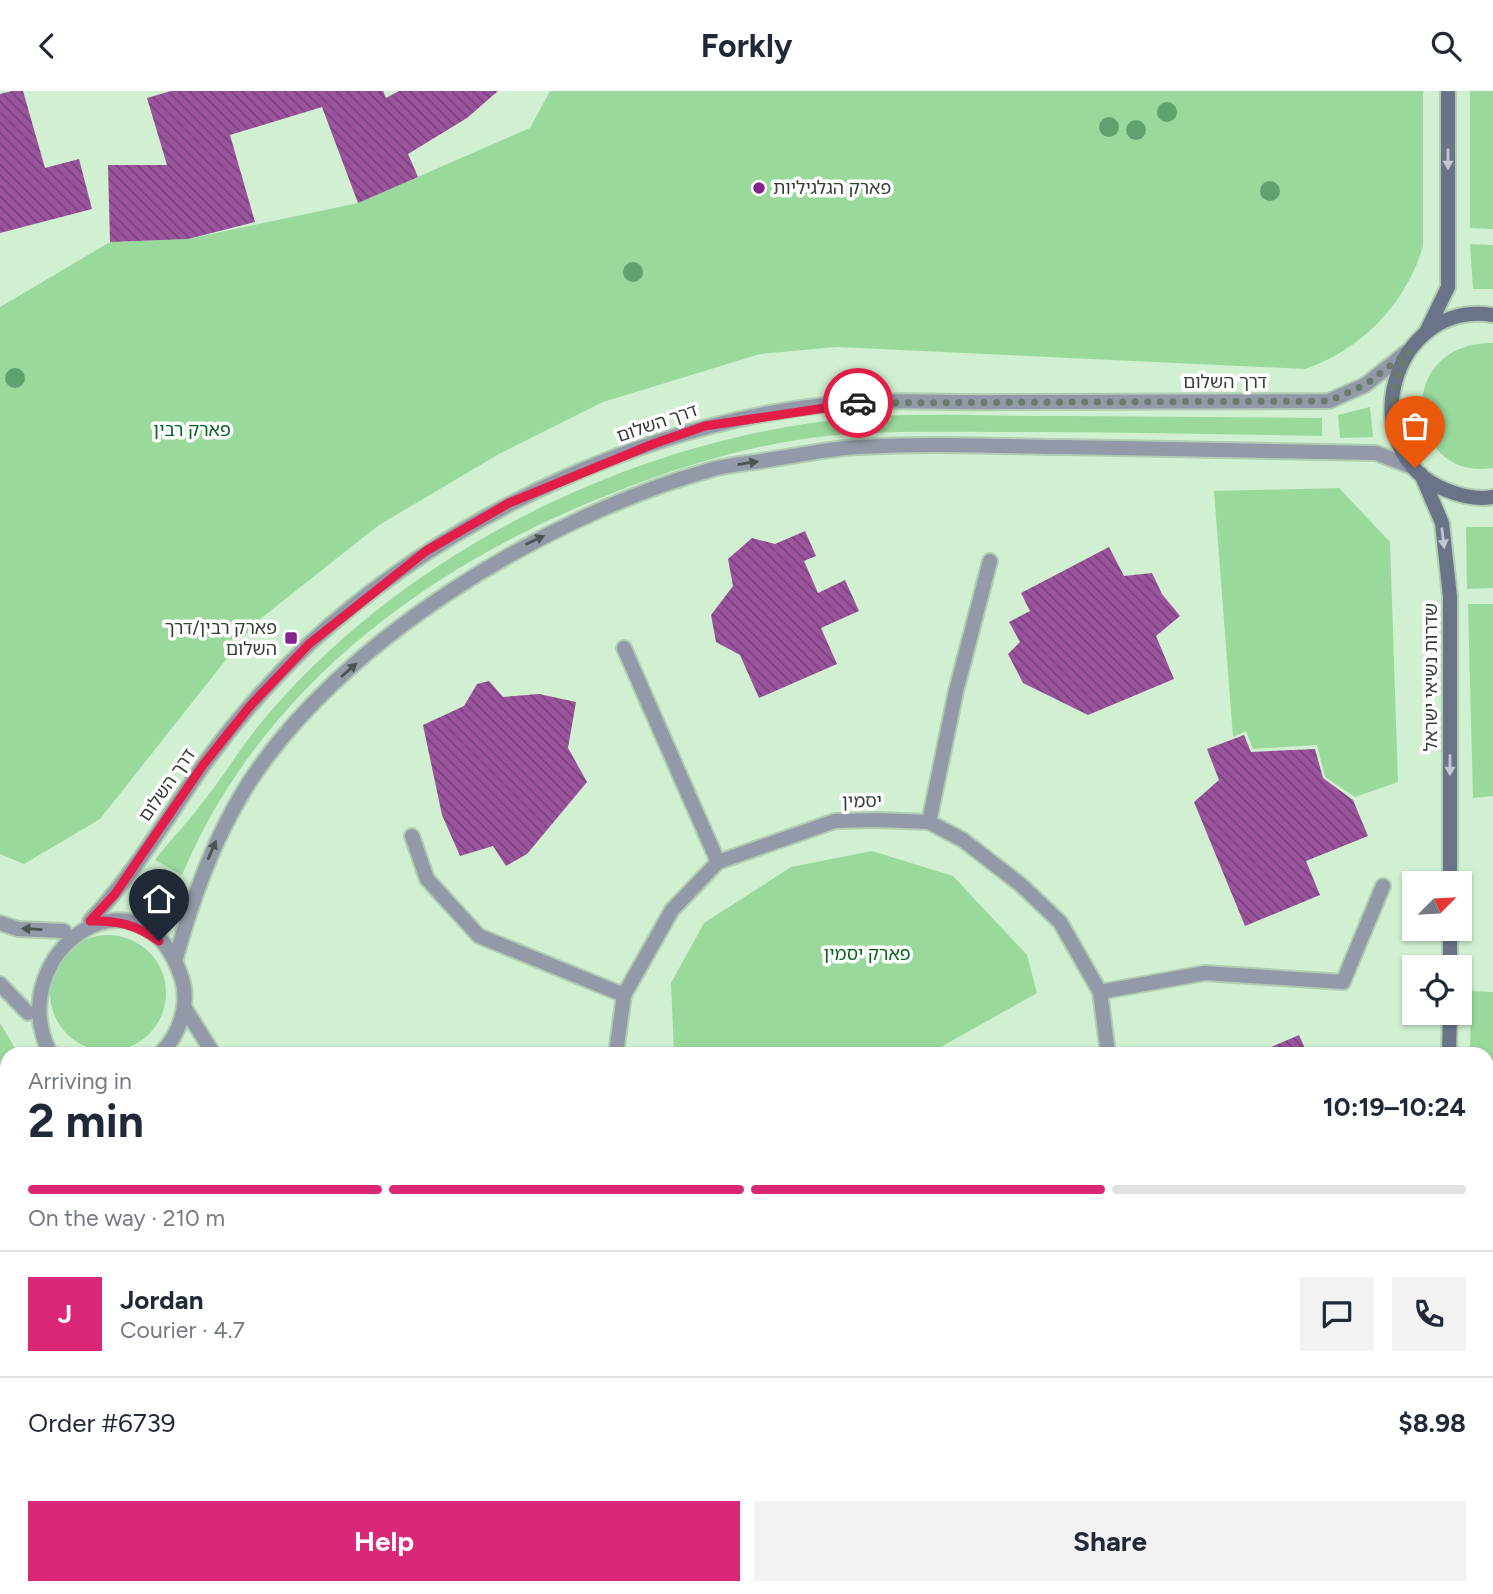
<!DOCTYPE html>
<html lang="en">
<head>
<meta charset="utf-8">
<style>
	:root { --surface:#fff; --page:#f2f2f3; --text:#1f2937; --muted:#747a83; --line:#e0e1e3; --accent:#db2777 }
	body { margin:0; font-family:Figtree,"Noto Sans Hebrew",sans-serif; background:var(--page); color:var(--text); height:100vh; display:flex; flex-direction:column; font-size:26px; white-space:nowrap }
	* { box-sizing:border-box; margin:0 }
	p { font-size:23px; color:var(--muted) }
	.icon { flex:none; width:38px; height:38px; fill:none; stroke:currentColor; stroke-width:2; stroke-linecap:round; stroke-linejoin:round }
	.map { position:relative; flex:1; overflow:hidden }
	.side { position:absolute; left:0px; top:956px; width:1494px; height:548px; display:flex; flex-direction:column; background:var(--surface); border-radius:21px 21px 0 0; box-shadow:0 2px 5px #0004 }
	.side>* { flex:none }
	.needle { width:46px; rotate:66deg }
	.buttons { position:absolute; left:1402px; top:780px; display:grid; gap:14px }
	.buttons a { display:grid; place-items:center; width:70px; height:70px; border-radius:0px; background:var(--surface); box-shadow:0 2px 5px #0004; font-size:35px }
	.pin { position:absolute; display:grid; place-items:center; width:60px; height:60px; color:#fff; margin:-72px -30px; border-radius:50% 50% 50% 0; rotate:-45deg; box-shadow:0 0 7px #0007 }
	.pin .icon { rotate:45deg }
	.courier { position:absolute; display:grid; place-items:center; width:70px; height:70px; margin:-35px; border:5px solid #e11d48; border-radius:50%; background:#fff; color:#222; box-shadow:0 2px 9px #0007 }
	.headline em { font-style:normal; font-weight:700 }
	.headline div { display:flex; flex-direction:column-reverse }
	.headline { display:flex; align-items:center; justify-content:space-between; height:119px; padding:0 28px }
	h1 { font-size:46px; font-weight:700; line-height:52px }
	.bar { display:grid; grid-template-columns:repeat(4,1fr); gap:10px 7px; align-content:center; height:84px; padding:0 28px }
	.bar i { height:9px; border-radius:5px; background:var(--line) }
	.bar .on { background:var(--accent) }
	.bar p { grid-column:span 4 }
	.line { display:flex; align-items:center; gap:18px; padding:0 28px; border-top:2px solid var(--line) }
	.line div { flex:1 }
	.round { display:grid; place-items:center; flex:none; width:74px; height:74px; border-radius:0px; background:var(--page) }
	.primary-button { display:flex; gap:14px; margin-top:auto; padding:14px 28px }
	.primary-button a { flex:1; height:80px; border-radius:0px; background:var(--accent); color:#fff; font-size:28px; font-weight:700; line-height:80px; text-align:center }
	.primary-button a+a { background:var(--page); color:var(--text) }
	header { display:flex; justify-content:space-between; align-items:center; height:91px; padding:0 28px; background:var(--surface); font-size:32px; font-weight:700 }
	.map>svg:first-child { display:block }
	.green { fill:#99d99c }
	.building { fill:url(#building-back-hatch) }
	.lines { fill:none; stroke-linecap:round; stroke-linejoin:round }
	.minor-casing { stroke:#b1cdb1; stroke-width:18 }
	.tertiary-casing { stroke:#b1cdb1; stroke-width:18 }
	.secondary-casing { stroke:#b1cdb1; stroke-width:18 }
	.minor { stroke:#9299a8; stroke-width:14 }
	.tertiary { stroke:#9299a8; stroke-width:14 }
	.secondary { stroke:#6a7489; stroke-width:14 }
	.tree { fill:#5fa26d }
	.oneway { fill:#c3c7d0 }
	.oneway2 { fill:#4b5650 }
	.done { stroke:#6a7d6a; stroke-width:7; stroke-dasharray:0 12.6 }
	.route { stroke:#e11d48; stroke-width:9 }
	.poi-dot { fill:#85228b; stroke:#fff; stroke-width:2.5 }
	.labels { text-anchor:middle; stroke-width:7; stroke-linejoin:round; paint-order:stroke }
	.poi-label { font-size:18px; fill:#333f33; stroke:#fff; text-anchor:start }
	.street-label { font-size:18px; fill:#333f33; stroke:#fff }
	.park-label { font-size:18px; fill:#02631c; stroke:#fff }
</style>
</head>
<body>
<header><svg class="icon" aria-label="back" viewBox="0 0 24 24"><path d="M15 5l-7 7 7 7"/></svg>Forkly<svg class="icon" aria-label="search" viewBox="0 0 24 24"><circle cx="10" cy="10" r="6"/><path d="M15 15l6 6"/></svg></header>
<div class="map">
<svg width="1493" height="1503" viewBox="0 0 1493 1503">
	<defs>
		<pattern id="building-back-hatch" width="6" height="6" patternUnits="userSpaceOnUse" patternTransform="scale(1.75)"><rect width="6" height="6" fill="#9b539e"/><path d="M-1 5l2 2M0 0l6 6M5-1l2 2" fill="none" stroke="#78437a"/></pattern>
	</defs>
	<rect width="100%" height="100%" fill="#d1f0d1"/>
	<g class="green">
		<path d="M550 0H1423V155C1407 211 1362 259 1305 278L837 256 760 263 603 311 499 363 379 434 255 532 100 728 24 773 0 763V216L110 151 188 148 358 112 530 37Z"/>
		<path d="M1470 0H1493V138L1470 137Z"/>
		<path d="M1470 153 1493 154V198H1473Z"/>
		<path d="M1493 252V377C1407 392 1390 251 1493 252Z"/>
		<path d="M1370 316 1373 346 1340 347 1338 324Z"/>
		<path d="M1069 325 1322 327V345C1212 343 1103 341 993 341 945 341 896 340 848 343 767 349 688 372 613 402 429 473 260 598 182 784L155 769C171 748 190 729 206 707 225 683 241 656 260 633 399 464 626 351 843 328 917 320 995 326 1069 325Z"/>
		<path d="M1339 397 1390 451 1398 691 1355 706 1325 686 1317 654 1253 658 1246 640 1233 646 1214 400Z"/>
		<path d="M1466 436H1493V497L1467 498Z"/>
		<path d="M1468 513H1493V705L1473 707Z"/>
		<path d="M872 760 953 785 1027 864 1037 902 930 962H674L671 892 704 832 791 776Z"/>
		<path d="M147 785 174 801 167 828 129 812Z"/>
		<circle cx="108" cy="902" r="58"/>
		<path d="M1471 900 1493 901V1227L1488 1228V962H1470Z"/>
		<path d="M0 932 16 959 15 962H7V989L0 1013Z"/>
		<path d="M1488 1449H1493V1503H1483L1482 1496H1488Z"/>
		<path d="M932 1496H1111L1112 1503H940Z"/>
	</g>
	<g class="building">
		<path d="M12 0H23L45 77 79 68 92 118 0 142V3Z"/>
		<path d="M171 0H383L386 7 399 0H498L467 27 408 63 418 86 358 112 322 16 230 44 255 131 188 148 110 151 108 74H167L147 7Z"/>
		<path d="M805 440 816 465 804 470 818 502 845 489 859 520 821 537 837 573 759 607 740 564 716 551 711 524 733 495 728 468 752 447 775 453Z"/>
		<path d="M1109 456 1124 485 1152 482 1162 503 1180 525 1156 545 1174 588 1088 624 1023 592 1008 563 1020 551 1009 531 1030 520 1021 502Z"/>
		<path d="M489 590 503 606 539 603 576 611 568 657 587 691 527 763 506 775 493 755 460 765 442 724 423 634 464 615 477 593Z"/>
		<path d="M1244 644 1251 661 1315 658 1323 687 1353 709 1368 745 1306 770 1320 804 1245 835 1194 711 1219 689 1207 658Z"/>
		<path d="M1299 944 1307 962H1257Z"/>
		<path d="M7 1315V1411L0 1403V1321Z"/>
		<path d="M60 1496H90L97 1503H54Z"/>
		<path d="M217 1496H308L293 1503H220Z"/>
		<path d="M1215 1496H1295L1296 1503H1216Z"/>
	</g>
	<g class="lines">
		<defs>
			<g id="minor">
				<path d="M624 557 718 771"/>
				<path d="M929 731 956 600 990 470"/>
				<path d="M412 745 427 788 479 845 624 904"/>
				<path d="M0 832 18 838 64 840"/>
				<path d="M0 893 28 922"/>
				<path d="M1100 901 1205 882 1343 891 1383 795"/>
				<path d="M184 916 213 962"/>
				<path d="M616 962 624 904 672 819 718 771 835 730 877 729 929 731 963 749 1021 794 1060 831 1100 901 1108 962"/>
				<path d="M0 1449 7 1443"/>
				<path d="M513 1496 544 1502 562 1496"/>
				<path d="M832 1496 842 1503"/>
				<path d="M1132 1496V1503"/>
				<path d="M1370 1496 1371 1503"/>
				<path d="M357 1503 370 1496"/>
			</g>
			<g id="tertiary">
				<path d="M90 830C133 784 165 730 200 679 232 634 269 591 309 553 450 423 653 328 845 312 898 308 952 312 1004 311 1112 311 1220 311 1329 310L1365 294 1408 260"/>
				<path d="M175 870C192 809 212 752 245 698 336 551 546 425 710 379 730 373 753 372 774 368 802 364 831 357 859 356 926 352 993 355 1060 356 1165 358 1270 359 1376 362L1415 377"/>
				<path d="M50 962C0 861 142 763 182 888 190 914 179 944 161 962"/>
				<path d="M0 1062 7 1047"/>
				<path d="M0 1170 7 1155"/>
			</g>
			<g id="secondary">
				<path d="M1493 224C1391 208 1350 360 1446 399 1461 405 1477 409 1493 406"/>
				<path d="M1427 239 1448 196V0"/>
				<path d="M1421 383 1442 432 1450 506V793"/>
				<path d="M1450 877V838"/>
				<path d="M1449 962 1450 922"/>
				<path d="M1461 1496V1503"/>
			</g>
		</defs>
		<use href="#minor" class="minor-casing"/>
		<use href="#tertiary" class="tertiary-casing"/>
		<use href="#secondary" class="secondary-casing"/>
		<use href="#minor" class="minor"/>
		<use href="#tertiary" class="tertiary"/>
		<use href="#secondary" class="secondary"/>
	</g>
	<g class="tree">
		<circle cx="1167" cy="21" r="10"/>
		<circle cx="1109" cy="36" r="10"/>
		<circle cx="1136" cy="39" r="10"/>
		<circle cx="1270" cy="100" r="10"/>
		<circle cx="633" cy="181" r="10"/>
		<circle cx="15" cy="287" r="10"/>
	</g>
	<defs><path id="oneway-solid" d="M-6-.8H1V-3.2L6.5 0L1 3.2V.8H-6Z" transform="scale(1.75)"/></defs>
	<g class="oneway">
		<use href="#oneway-solid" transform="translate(1448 68) rotate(90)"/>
		<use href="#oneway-solid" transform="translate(1443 447) rotate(83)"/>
		<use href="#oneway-solid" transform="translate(1450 674) rotate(90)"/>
	</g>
	<g class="oneway2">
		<use href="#oneway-solid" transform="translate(748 372) rotate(-9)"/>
		<use href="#oneway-solid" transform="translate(535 449) rotate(-25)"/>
		<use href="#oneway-solid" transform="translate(349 579) rotate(-41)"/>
		<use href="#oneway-solid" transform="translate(212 759) rotate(-67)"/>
		<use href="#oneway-solid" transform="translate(32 838) rotate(-177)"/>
	</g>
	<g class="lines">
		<path class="done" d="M858 312 1329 310 1365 294 1409 260C1386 300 1386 340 1415 377"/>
		<path class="route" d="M159 850C136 834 118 829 90 830L115 803 203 674 250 615 309 553 426 460 509 412 653 353 705 335 858 312"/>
	</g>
	<g class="poi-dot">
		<circle cx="759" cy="97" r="7"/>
		<rect x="284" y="540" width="14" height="14" rx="3.5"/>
	</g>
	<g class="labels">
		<g class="poi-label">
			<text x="773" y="103">פארק הגלגיליות</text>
			<text x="277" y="543" text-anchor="end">פארק רבין/דרך<tspan x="277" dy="21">השלום</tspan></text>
		</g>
		<g class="street-label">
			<text x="1225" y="297">דרך השלום</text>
			<text transform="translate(657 332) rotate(-19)" y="6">דרך השלום</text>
			<text transform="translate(1431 586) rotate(-90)" y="6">שדרות נשיאי ישראל</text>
			<text transform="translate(167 694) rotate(-55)" y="6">דרך השלום</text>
			<text transform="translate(862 710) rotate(-1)" y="6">יסמין</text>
		</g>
		<g class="park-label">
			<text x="192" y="345">פארק רבין</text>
			<text x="867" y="869">פארק יסמין</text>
		</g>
	</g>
</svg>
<div class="buttons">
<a><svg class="needle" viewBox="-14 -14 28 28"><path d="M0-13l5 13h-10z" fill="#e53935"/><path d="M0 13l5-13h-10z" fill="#747a83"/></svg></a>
<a><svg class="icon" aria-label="locate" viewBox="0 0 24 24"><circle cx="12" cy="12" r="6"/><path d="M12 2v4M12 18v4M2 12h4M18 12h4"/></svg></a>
</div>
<div class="pin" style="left:1415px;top:377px;background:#ea580c"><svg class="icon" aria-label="bag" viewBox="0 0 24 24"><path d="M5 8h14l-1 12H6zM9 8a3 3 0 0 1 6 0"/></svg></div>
<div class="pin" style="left:159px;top:850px;background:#1f2937"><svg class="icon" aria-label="home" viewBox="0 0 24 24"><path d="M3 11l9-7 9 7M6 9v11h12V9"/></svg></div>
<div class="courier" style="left:858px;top:312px"><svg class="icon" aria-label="car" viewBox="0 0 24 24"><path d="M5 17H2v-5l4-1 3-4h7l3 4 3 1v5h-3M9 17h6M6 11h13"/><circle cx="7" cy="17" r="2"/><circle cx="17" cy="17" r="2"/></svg></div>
<section class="side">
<div class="headline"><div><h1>2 min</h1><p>Arriving in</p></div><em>10:19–10:24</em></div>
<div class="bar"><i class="on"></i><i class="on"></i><i class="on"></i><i></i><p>On the way · 210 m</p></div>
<div class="line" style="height:126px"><b class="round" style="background:var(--accent);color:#fff">J</b><div><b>Jordan</b><p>Courier · 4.7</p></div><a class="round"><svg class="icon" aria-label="chat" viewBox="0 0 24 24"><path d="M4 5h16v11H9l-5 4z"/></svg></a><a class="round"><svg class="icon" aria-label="phone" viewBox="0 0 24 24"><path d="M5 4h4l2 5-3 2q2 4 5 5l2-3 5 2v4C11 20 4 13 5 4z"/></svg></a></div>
<div class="line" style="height:91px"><div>Order #6739</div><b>$8.98</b></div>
<div class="primary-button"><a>Help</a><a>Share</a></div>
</section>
</div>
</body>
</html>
